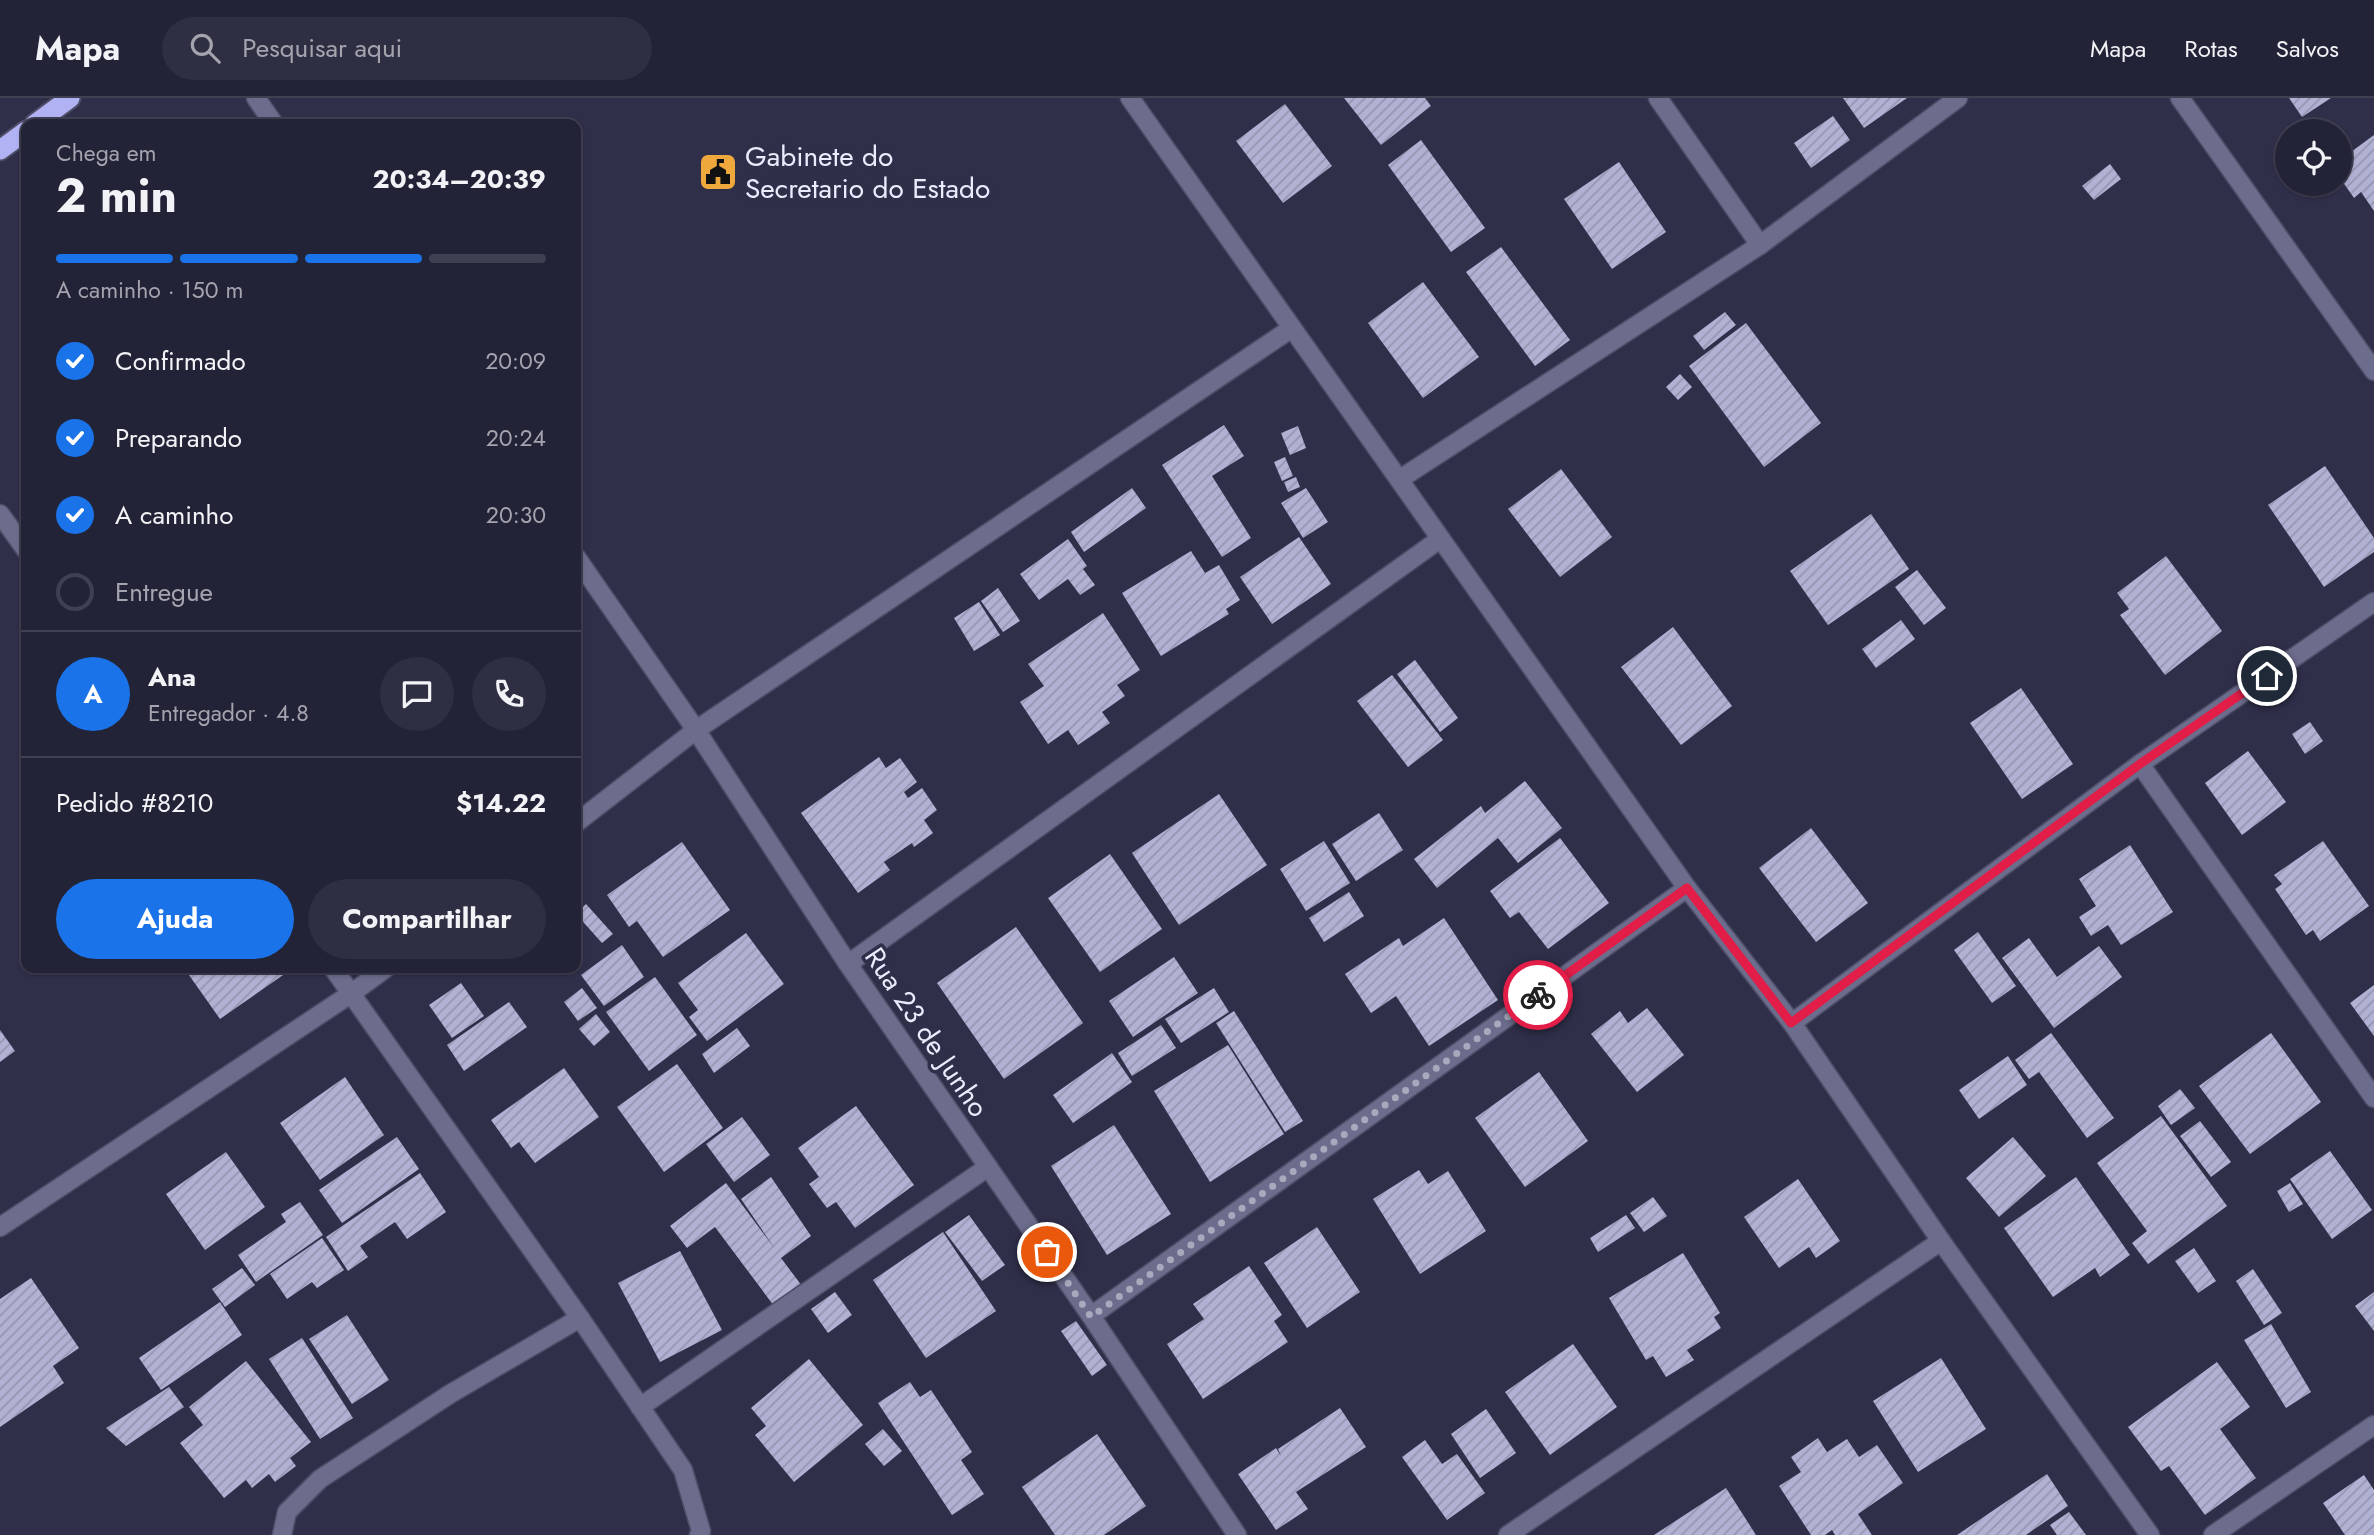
<!DOCTYPE html>
<html lang="pt">
<head>
<meta charset="utf-8">
<style>
	:root { --surface:#232338; --page:#2f2f43; --text:#f1f3f6; --muted:#a3a4ae; --line:#404053; --accent:#1a73e8 }
	body { margin:0; font-family:Jost,sans-serif; background:var(--page); color:var(--text); height:100vh; display:flex; flex-direction:column; font-size:26px; white-space:nowrap }
	* { box-sizing:border-box; margin:0 }
	p { font-size:23px; color:var(--muted) }
	.icon { flex:none; width:38px; height:38px; fill:none; stroke:currentColor; stroke-width:2; stroke-linecap:round; stroke-linejoin:round }
	.map { position:relative; flex:1; overflow:hidden }
	.details { position:absolute; left:21px; top:21px; width:560px; height:854px; display:flex; flex-direction:column; background:var(--surface); border-radius:14px; box-shadow:0 2px 5px #0004,0 0 0 2px var(--line) }
	.details>* { flex:none }
	.fabs { position:absolute; left:2275px; top:21px; display:grid; gap:14px }
	.fabs a { display:grid; place-items:center; width:77px; height:77px; border-radius:50%; background:var(--surface); box-shadow:0 2px 5px #0004,0 0 0 2px var(--line); font-size:35px }
	.pin { position:absolute; display:grid; place-items:center; width:60px; height:60px; color:#fff; margin:-30px; border:4px solid #fff; border-radius:50%; box-shadow:0 2px 7px #0007 }
	.courier { position:absolute; display:grid; place-items:center; width:70px; height:70px; margin:-35px; border:5px solid #e11d48; border-radius:50%; background:#fff; color:#222; box-shadow:0 2px 9px #0007 }
	.overview em { font-style:normal; font-weight:700 }
	.overview div { display:flex; flex-direction:column-reverse }
	.overview { display:flex; align-items:center; justify-content:space-between; height:119px; padding:0 35px }
	h1 { font-size:46px; font-weight:700; line-height:52px }
	.bar { display:grid; grid-template-columns:repeat(4,1fr); gap:10px 7px; align-content:center; height:84px; padding:0 35px }
	.bar i { height:9px; border-radius:5px; background:var(--line) }
	.bar .current { background:var(--accent) }
	.bar p { grid-column:span 4 }
	.line { display:flex; align-items:center; gap:18px; padding:0 35px; border-top:2px solid var(--line) }
	.line div { flex:1 }
	.round { display:grid; place-items:center; flex:none; width:74px; height:74px; border-radius:37px; background:var(--page) }
	ol { padding:0 35px; list-style:none }
	li { display:flex; align-items:center; gap:21px; height:77px }
	li p { margin-inline-start:auto }
	li .icon { padding:7px; border-radius:50%; background:var(--accent); color:#fff; stroke-width:4 }
	li:last-child { color:var(--muted) }
	li i { width:38px; height:38px; border:4px solid var(--line); border-radius:50% }
	.cta { display:flex; gap:14px; margin-top:auto; padding:14px 35px }
	.cta a { flex:1; height:80px; border-radius:42px; background:var(--accent); color:#fff; font-size:28px; font-weight:700; line-height:80px; text-align:center }
	.cta a+a { background:var(--page); color:var(--text) }
	header { display:flex; align-items:center; gap:42px; box-sizing:border-box; height:98px; padding:0 35px; background:var(--surface); border-bottom:2px solid var(--line) }
	header strong { font-size:33px }
	nav { display:flex; gap:38px; margin-inline-start:auto; font-size:24px }
	.search { width:490px; height:63px; background:var(--page); display:flex; align-items:center; gap:18px; box-sizing:border-box; padding:0 24px; border-radius:38px; color:var(--muted); font-size:26px }
	.map>svg:first-child { display:block }
	.building { fill:url(#building-hatch) }
	.lines { fill:none; stroke-linecap:round; stroke-linejoin:round }
	.minor-casing { stroke:#4d4d67; stroke-width:21 }
	.trunk-casing { stroke:#4d4d67; stroke-width:23 }
	.minor { stroke:#6c6d8d; stroke-width:18 }
	.trunk { stroke:#b1b2f4; stroke-width:19 }
	.done { stroke:#a9a9be; stroke-width:7; stroke-dasharray:0 12.6 }
	.route { stroke:#e11d48; stroke-width:9 }
	.labels { text-anchor:middle; stroke-width:7; stroke-linejoin:round; paint-order:stroke }
	.poi-label { font-size:28px; fill:#eaebfd; stroke:#2f2f4a; text-anchor:start }
	.street-label { font-size:28px; fill:#eaebfd; stroke:#2f2f4a }
</style>
</head>
<body>
<header>
<strong>Mapa</strong>
<div class="search"><svg class="icon" aria-label="search" viewBox="0 0 24 24"><circle cx="10" cy="10" r="6"/><path d="M15 15l6 6"/></svg>Pesquisar aqui</div>
<nav><a>Mapa</a><a>Rotas</a><a>Salvos</a></nav>
</header>
<div class="map">
<svg width="2374" height="1437" viewBox="0 0 2374 1437">
	<defs>
		<pattern id="building-hatch" width="6" height="6" patternUnits="userSpaceOnUse" patternTransform="scale(1.75)"><rect width="6" height="6" fill="#b0b1d3"/><path d="M-1 1l2-2M0 6l6-6M5 7l2-2" fill="none" stroke="#9696b1"/></pattern>
	</defs>
	<rect width="100%" height="100%" fill="#2f2f4a"/>
	<g class="building">
		<path d="M1344 0H1425L1431 8 1381 47Z"/>
		<path d="M1843 0H1907L1864 30Z"/>
		<path d="M2289 0H2331L2302 19Z"/>
		<path d="M1285 6 1332 68 1283 105 1236 43Z"/>
		<path d="M1833 18 1850 42 1811 70 1794 45Z"/>
		<path d="M2374 37V113L2361 94 2354 100 2340 80V62Z"/>
		<path d="M1421 42 1485 130 1451 154 1388 67Z"/>
		<path d="M1619 64 1666 134 1612 171 1564 101Z"/>
		<path d="M2110 66 2121 81 2094 102 2082 88Z"/>
		<path d="M1501 149 1570 242 1535 268 1466 174Z"/>
		<path d="M1423 184 1479 259 1423 300 1368 225Z"/>
		<path d="M1725 214 1736 227 1704 252 1693 238Z"/>
		<path d="M1746 225 1821 325 1764 369 1689 268Z"/>
		<path d="M1680 276 1692 289 1678 302 1666 289Z"/>
		<path d="M1224 327 1244 358 1212 378 1251 440 1222 459 1162 367Z"/>
		<path d="M1298 328 1306 350 1290 357 1281 335Z"/>
		<path d="M1285 359 1293 378 1282 383 1274 364Z"/>
		<path d="M2325 368 2374 440V454L2324 489 2268 407Z"/>
		<path d="M1561 371 1612 439 1560 479 1508 411Z"/>
		<path d="M1296 379 1300 389 1288 394 1284 384Z"/>
		<path d="M1132 390 1146 410 1084 454 1071 434Z"/>
		<path d="M1306 390 1328 424 1303 440 1281 405Z"/>
		<path d="M1871 416 1909 471 1828 527 1790 473Z"/>
		<path d="M1299 439 1331 486 1272 526 1240 479Z"/>
		<path d="M1068 441 1087 468 1083 471 1095 487 1080 497 1068 481 1039 502 1020 476Z"/>
		<path d="M1191 453 1205 475 1219 467 1240 502 1226 511 1229 516 1161 558 1122 495Z"/>
		<path d="M2166 458 2222 533 2165 577 2120 517 2129 511 2117 495Z"/>
		<path d="M1917 472 1946 510 1924 527 1895 489Z"/>
		<path d="M998 490 1020 523 1003 534 981 503Z"/>
		<path d="M979 504 1000 537 974 553 954 520Z"/>
		<path d="M1103 515 1140 572 1117 587 1125 598 1102 614 1110 625 1078 647 1068 632 1048 646 1020 604 1044 588 1028 566Z"/>
		<path d="M1901 522 1915 541 1876 570 1862 551Z"/>
		<path d="M1673 529 1732 608 1681 647 1621 569Z"/>
		<path d="M1415 562 1458 620 1440 634 1397 576Z"/>
		<path d="M1392 577 1443 642 1408 669 1357 603Z"/>
		<path d="M2021 590 2073 666 2022 701 1970 625Z"/>
		<path d="M2310 624 2323 643 2305 656 2292 636Z"/>
		<path d="M2248 653 2286 704 2242 737 2205 685Z"/>
		<path d="M879 659 886 670 900 660 917 684 904 694 908 700 922 690 937 712 924 722 933 735 914 749 912 745 884 764 890 772 858 795 801 715Z"/>
		<path d="M1525 683 1562 730 1518 765 1498 740 1437 790 1414 761 1481 708 1485 715Z"/>
		<path d="M1219 696 1267 767 1179 827 1132 755Z"/>
		<path d="M1379 715 1403 752 1356 783 1332 746Z"/>
		<path d="M1811 730 1868 805 1816 844 1759 770Z"/>
		<path d="M1560 740 1609 805 1548 851 1519 814 1510 820 1490 793Z"/>
		<path d="M1324 743 1350 785 1306 813 1280 771Z"/>
		<path d="M2323 743 2369 808 2320 843 2313 832 2306 837 2275 791 2282 786 2274 777Z"/>
		<path d="M682 744 730 812 663 859 637 823 629 829 607 797Z"/>
		<path d="M2130 747 2173 814 2121 847 2108 827 2091 838 2079 819 2096 808 2079 781Z"/>
		<path d="M1110 756 1162 831 1100 874 1048 800Z"/>
		<path d="M1349 794 1364 818 1324 844 1309 820Z"/>
		<path d="M586 806 613 836 602 845 576 816Z"/>
		<path d="M1444 820 1498 902 1429 948 1396 898 1371 915 1345 876 1399 840 1403 848Z"/>
		<path d="M1016 829 1083 925 1004 981 937 885Z"/>
		<path d="M1978 834 2016 888 1992 905 1954 852Z"/>
		<path d="M746 835 784 886 707 943 689 919 698 912 678 885Z"/>
		<path d="M2029 840 2057 879 2099 848 2122 879 2054 930 2002 860Z"/>
		<path d="M622 847 644 879 604 908 581 877Z"/>
		<path d="M1174 859 1198 895 1133 939 1109 903Z"/>
		<path d="M184 870H282L286 875 220 921Z"/>
		<path d="M655 879 697 937 649 973 606 914Z"/>
		<path d="M461 885 484 918 452 940 429 907Z"/>
		<path d="M2374 887V938L2350 905Z"/>
		<path d="M582 890 597 910 578 923 564 904Z"/>
		<path d="M1214 890 1229 914 1181 945 1165 921Z"/>
		<path d="M509 904 527 929 464 973 447 947Z"/>
		<path d="M1647 910 1684 957 1637 994 1591 936 1620 913 1628 925Z"/>
		<path d="M1234 913 1303 1023 1285 1034 1216 925Z"/>
		<path d="M596 916 610 934 594 948 579 931Z"/>
		<path d="M1161 927 1176 950 1132 978 1118 955Z"/>
		<path d="M737 930 750 948 714 975 702 956Z"/>
		<path d="M0 932 15 953 0 964Z"/>
		<path d="M2051 935 2114 1020 2087 1040 2039 974 2029 981 2015 962Z"/>
		<path d="M2271 935 2321 1004 2250 1056 2199 988Z"/>
		<path d="M1228 947 1284 1036 1210 1084 1154 993Z"/>
		<path d="M1112 955 1132 984 1073 1025 1053 997Z"/>
		<path d="M2008 958 2027 987 1979 1021 1959 992Z"/>
		<path d="M677 966 723 1030 664 1074 617 1009Z"/>
		<path d="M564 970 599 1019 535 1065 519 1044 511 1050 491 1022Z"/>
		<path d="M1539 974 1588 1043 1525 1089 1475 1020Z"/>
		<path d="M345 979 384 1037 320 1082 280 1025Z"/>
		<path d="M2180 991 2195 1010 2171 1027 2158 1008Z"/>
		<path d="M856 1008 914 1087 855 1130 836 1104 827 1110 809 1086 819 1079 798 1050Z"/>
		<path d="M2161 1018 2227 1108 2148 1166 2132 1145 2147 1133 2097 1065Z"/>
		<path d="M742 1019 770 1057 734 1084 706 1046Z"/>
		<path d="M2200 1023 2231 1064 2211 1079 2180 1038Z"/>
		<path d="M1114 1027 1171 1116 1107 1157 1051 1068Z"/>
		<path d="M397 1039 419 1071 342 1125 319 1092Z"/>
		<path d="M2013 1039 2046 1078 1999 1119 1966 1080Z"/>
		<path d="M2330 1053 2372 1112 2332 1141 2290 1081Z"/>
		<path d="M226 1054 265 1109 205 1152 166 1096Z"/>
		<path d="M1419 1072 1428 1086 1448 1073 1486 1133 1420 1176 1373 1101Z"/>
		<path d="M420 1075 446 1114 407 1141 395 1124 360 1148 368 1159 348 1173 326 1139Z"/>
		<path d="M771 1079 811 1138 781 1160 802 1188 774 1208 715 1129 687 1150 670 1128 726 1085 775 1151 741 1101Z"/>
		<path d="M2076 1079 2130 1157 2100 1179 2095 1170 2053 1199 2004 1130Z"/>
		<path d="M1798 1081 1840 1143 1816 1160 1809 1149 1779 1170 1744 1119Z"/>
		<path d="M2290 1085 2303 1106 2289 1114 2277 1093Z"/>
		<path d="M1653 1099 1667 1118 1644 1134 1630 1115Z"/>
		<path d="M300 1104 323 1137 256 1184 238 1157 286 1124 281 1116Z"/>
		<path d="M969 1117 1005 1167 982 1183 945 1134Z"/>
		<path d="M1626 1117 1635 1130 1598 1154 1590 1140Z"/>
		<path d="M1317 1129 1360 1194 1307 1230 1264 1165Z"/>
		<path d="M943 1134 996 1213 926 1260 873 1182Z"/>
		<path d="M322 1140 344 1172 317 1190 312 1184 287 1201 270 1176Z"/>
		<path d="M2194 1150 2216 1183 2198 1195 2175 1163Z"/>
		<path d="M680 1153 722 1232 660 1264 618 1185Z"/>
		<path d="M1683 1155 1720 1215 1714 1219 1721 1230 1687 1252 1694 1262 1666 1279 1653 1258 1646 1262 1609 1200Z"/>
		<path d="M1249 1168 1282 1217 1274 1223 1288 1244 1203 1301 1167 1246 1204 1221 1193 1206Z"/>
		<path d="M242 1170 255 1187 225 1209 212 1191Z"/>
		<path d="M2253 1171 2282 1215 2264 1227 2236 1183Z"/>
		<path d="M31 1180 79 1250 53 1268 64 1285 0 1329V1201Z"/>
		<path d="M835 1194 852 1217 828 1235 811 1211Z"/>
		<path d="M2374 1194V1233L2355 1208Z"/>
		<path d="M220 1204 242 1237 161 1292 139 1260Z"/>
		<path d="M347 1217 389 1282 352 1306 309 1241Z"/>
		<path d="M1076 1223 1107 1267 1092 1278 1061 1233Z"/>
		<path d="M2271 1226 2311 1294 2286 1310 2244 1242Z"/>
		<path d="M302 1240 353 1320 320 1341 269 1261Z"/>
		<path d="M1573 1246 1617 1309 1550 1357 1505 1294Z"/>
		<path d="M1941 1260 1986 1331 1918 1374 1873 1303Z"/>
		<path d="M809 1261 863 1327 794 1384 755 1337 766 1328 751 1310Z"/>
		<path d="M246 1263 311 1344 290 1360 296 1368 275 1384 269 1376 252 1390 246 1382 224 1400 180 1345 203 1327 189 1309Z"/>
		<path d="M2217 1264 2250 1309 2220 1331 2256 1380 2205 1417 2169 1368 2161 1373 2128 1329Z"/>
		<path d="M910 1284 920 1299 931 1292 972 1354 961 1362 984 1396 952 1417 878 1305Z"/>
		<path d="M169 1289 184 1309 126 1348 106 1330Z"/>
		<path d="M1340 1310 1366 1349 1296 1394 1308 1411 1276 1432 1238 1376 1276 1350 1281 1358 1278 1351Z"/>
		<path d="M1486 1311 1516 1355 1480 1380 1451 1336Z"/>
		<path d="M883 1331 902 1353 884 1368 865 1346Z"/>
		<path d="M1097 1336 1146 1408 1104 1437H1055L1022 1389Z"/>
		<path d="M1818 1340 1827 1354 1847 1341 1859 1359 1877 1347 1903 1385 1858 1416 1872 1437H1835L1832 1432 1825 1437H1811L1779 1388 1801 1374 1791 1359Z"/>
		<path d="M1425 1342 1442 1366 1457 1356 1485 1395 1447 1422 1402 1359Z"/>
		<path d="M2047 1376 2068 1408 2026 1437H1957Z"/>
		<path d="M2364 1377 2374 1392V1437H2345L2323 1405Z"/>
		<path d="M1726 1390 1756 1437H1654Z"/>
		<path d="M2069 1414 2086 1437H2057L2050 1427Z"/>
	</g>
	<g class="lines">
		<defs>
			<g id="minor">
				<path d="M256 0 274 26"/>
				<path d="M1130 0 1687 790 1792 925 1941 1143 2150 1437"/>
				<path d="M1658 0 1760 147"/>
				<path d="M2180 0 2374 273"/>
				<path d="M1400 381 1760 147 1958 0"/>
				<path d="M0 416 26 452"/>
				<path d="M576 459 696 632 848 866 1091 1218 1237 1437"/>
				<path d="M2140 666 2374 1000"/>
				<path d="M576 725 696 632 1292 230"/>
				<path d="M848 866 1440 441"/>
				<path d="M333 870 580 1220 683 1372 701 1433 699 1437"/>
				<path d="M1792 925 2140 666 2374 504"/>
				<path d="M0 1129 352 895 386 870"/>
				<path d="M1091 1218 1687 790"/>
				<path d="M640 1309 988 1069"/>
				<path d="M282 1437 287 1414 320 1381 450 1296 580 1220"/>
				<path d="M1508 1437 1941 1143"/>
				<path d="M2213 1437 2374 1327"/>
			</g>
			<g id="trunk">
				<path d="M35 26 70 0"/>
				<path d="M0 52 26 33"/>
			</g>
		</defs>
		<use href="#minor" class="minor-casing"/>
		<use href="#trunk" class="trunk-casing"/>
		<use href="#minor" class="minor"/>
		<use href="#trunk" class="trunk"/>
	</g>
	<g class="lines">
		<path class="done" d="M1047 1154 1091 1219 1538 897"/>
		<path class="route" d="M1538 897 1687 790 1791 925 2140 666 2267 578"/>
	</g>
	<defs>
		<symbol id="civic-square" viewBox="-11 -11 22 22"><rect x="-9" y="-9" width="18" height="18" rx="4" fill="#eea83c" stroke="#2f2f4a"/><path d="M-.6-6.5H3V-4.5H.6V-3L4-1V1h2V6H-6V1h2V-1L-.6-3ZM-1.2 2.5V6h2.4V2.5Z" fill="#111"/></symbol>
	</defs>
	<g fill-rule="evenodd">
		<use href="#civic-square" x="696" y="52" width="44" height="44"/>
	</g>
	<g class="labels">
		<g class="poi-label">
			<text x="745" y="68">Gabinete do<tspan x="745" dy="32">Secretario do Estado</tspan></text>
		</g>
		<g class="street-label">
			<text transform="translate(927 934) rotate(56)" y="10">Rua 23 de Junho</text>
		</g>
	</g>
</svg>
<div class="fabs">
<a><svg class="icon" aria-label="locate" viewBox="0 0 24 24"><circle cx="12" cy="12" r="6"/><path d="M12 2v4M12 18v4M2 12h4M18 12h4"/></svg></a>
</div>
<div class="pin" style="left:1047px;top:1154px;background:#ea580c"><svg class="icon" aria-label="bag" viewBox="0 0 24 24"><path d="M5 8h14l-1 12H6zM9 8a3 3 0 0 1 6 0"/></svg></div>
<div class="pin" style="left:2267px;top:578px;background:#1f2937"><svg class="icon" aria-label="home" viewBox="0 0 24 24"><path d="M3 11l9-7 9 7M6 9v11h12V9"/></svg></div>
<div class="courier" style="left:1538px;top:897px"><svg class="icon" aria-label="bike" viewBox="0 0 24 24"><circle cx="6" cy="16" r="4"/><circle cx="18" cy="16" r="4"/><path d="M6 16l4-8h5l3 8M10 8l3 8H6M13 5h3"/></svg></div>
<section class="details">
<div class="overview"><div><h1>2 min</h1><p>Chega em</p></div><em>20:34–20:39</em></div>
<div class="bar"><i class="current"></i><i class="current"></i><i class="current"></i><i></i><p>A caminho · 150 m</p></div>
<ol>
<li><svg class="icon" aria-label="check" viewBox="0 0 24 24"><path d="M5 12l5 5 9-10"/></svg>Confirmado<p>20:09</p></li>
<li><svg class="icon" aria-label="check" viewBox="0 0 24 24"><path d="M5 12l5 5 9-10"/></svg>Preparando<p>20:24</p></li>
<li><svg class="icon" aria-label="check" viewBox="0 0 24 24"><path d="M5 12l5 5 9-10"/></svg>A caminho<p>20:30</p></li>
<li><i></i>Entregue</li>
</ol>
<div class="line" style="height:126px"><b class="round" style="background:var(--accent);color:#fff">A</b><div><b>Ana</b><p>Entregador · 4.8</p></div><a class="round"><svg class="icon" aria-label="chat" viewBox="0 0 24 24"><path d="M4 5h16v11H9l-5 4z"/></svg></a><a class="round"><svg class="icon" aria-label="phone" viewBox="0 0 24 24"><path d="M5 4h4l2 5-3 2q2 4 5 5l2-3 5 2v4C11 20 4 13 5 4z"/></svg></a></div>
<div class="line" style="height:91px"><div>Pedido #8210</div><b>$14.22</b></div>
<div class="cta"><a>Ajuda</a><a>Compartilhar</a></div>
</section>
</div>
</body>
</html>
